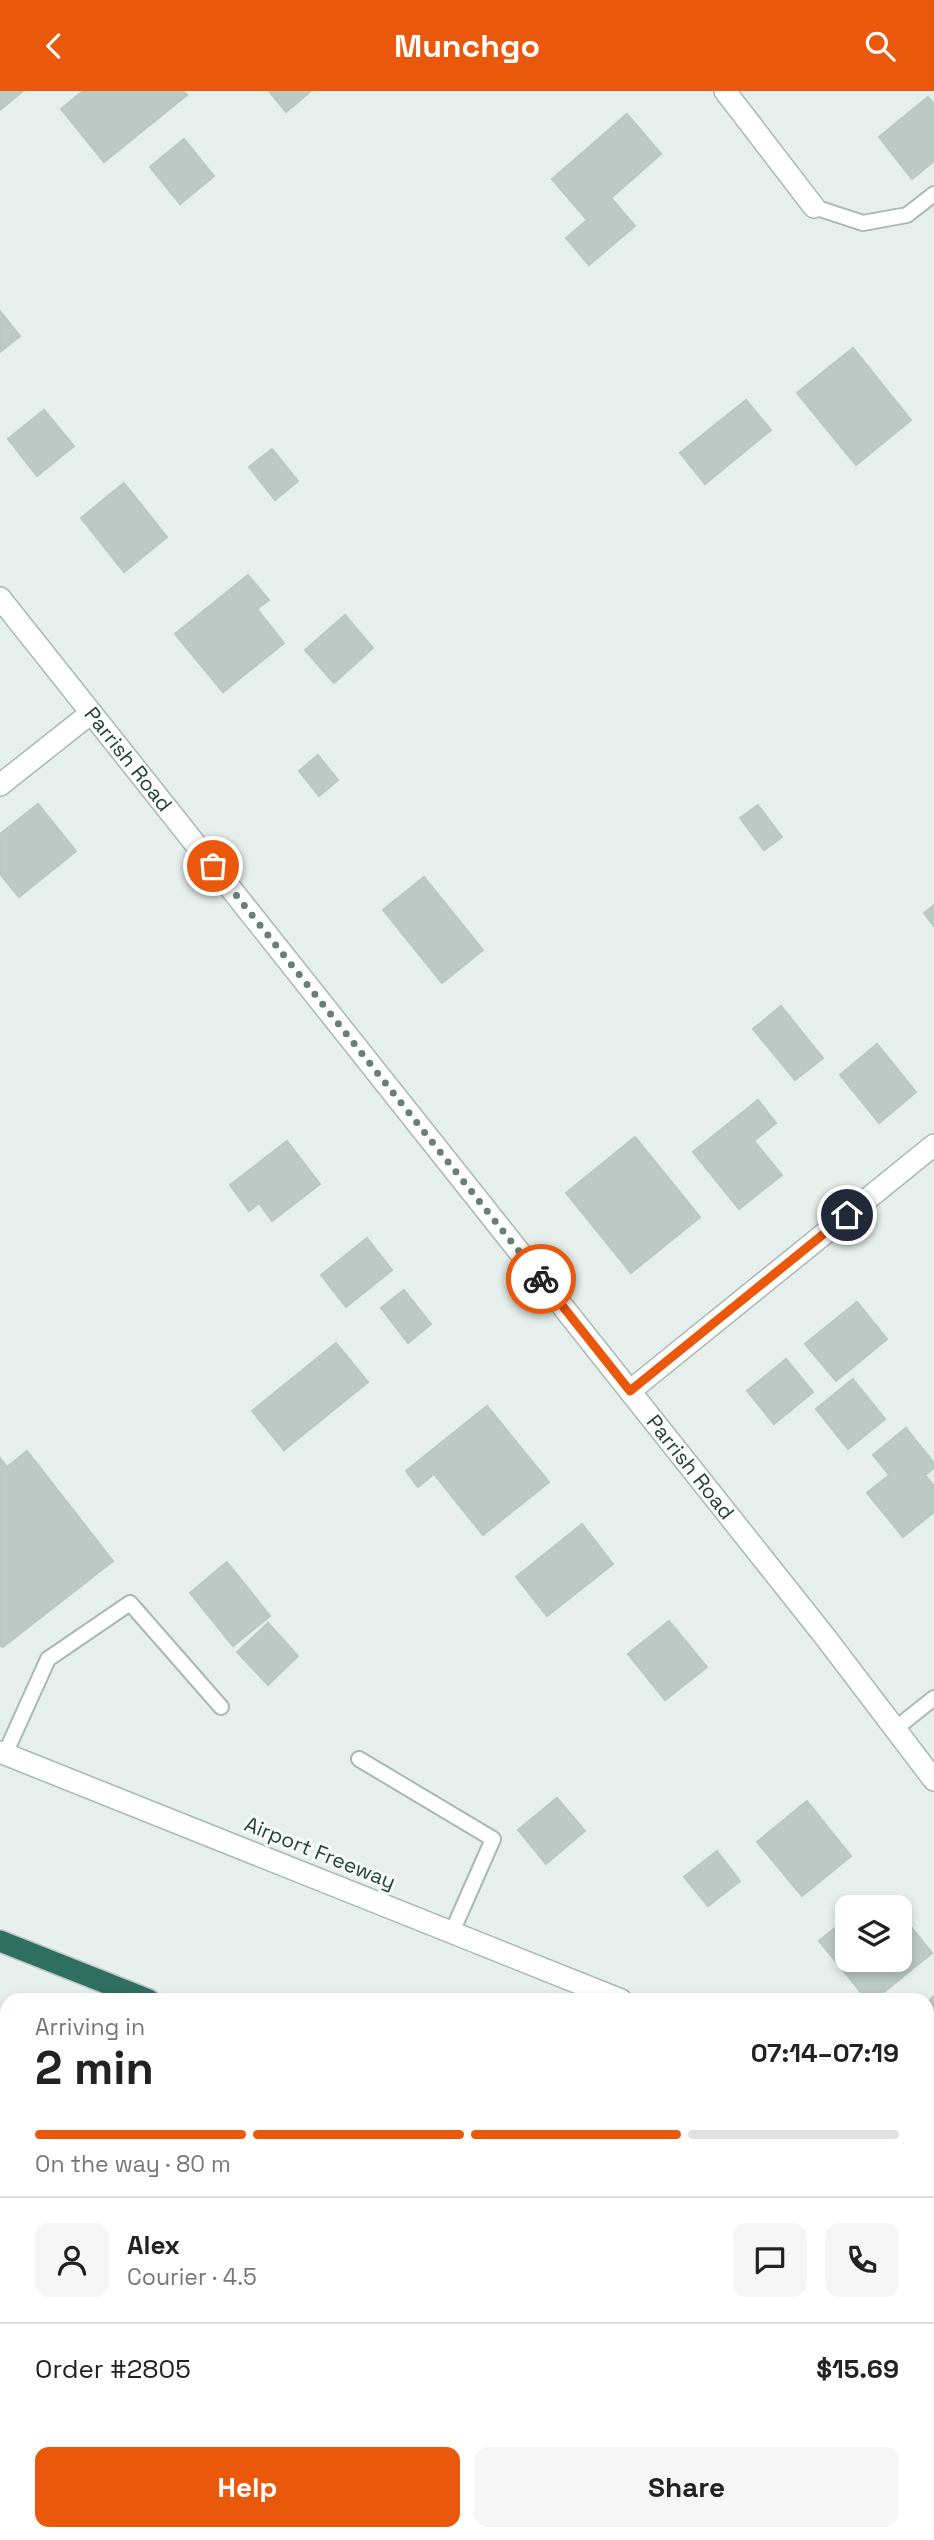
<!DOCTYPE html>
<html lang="en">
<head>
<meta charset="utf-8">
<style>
	:root { --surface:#fff; --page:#f6f6f6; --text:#222; --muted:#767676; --line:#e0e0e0; --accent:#ea580c }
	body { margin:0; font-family:"Space Grotesk",sans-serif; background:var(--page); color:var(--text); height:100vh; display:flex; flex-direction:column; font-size:26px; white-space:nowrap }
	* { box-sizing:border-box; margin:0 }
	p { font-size:23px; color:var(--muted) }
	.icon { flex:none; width:38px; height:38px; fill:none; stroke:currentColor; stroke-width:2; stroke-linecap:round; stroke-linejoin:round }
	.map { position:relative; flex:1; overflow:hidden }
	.panel { position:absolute; left:0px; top:1902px; width:934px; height:548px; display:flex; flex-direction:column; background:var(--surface); border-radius:21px 21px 0 0; box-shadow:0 4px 10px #0003 }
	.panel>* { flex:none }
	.controls { position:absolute; left:835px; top:1804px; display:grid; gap:14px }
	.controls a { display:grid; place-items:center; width:77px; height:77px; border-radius:14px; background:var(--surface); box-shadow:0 4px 10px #0003; font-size:35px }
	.pin { position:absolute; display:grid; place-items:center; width:60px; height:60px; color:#fff; margin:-30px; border:4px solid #fff; border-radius:50%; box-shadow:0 2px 7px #0007 }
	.courier { position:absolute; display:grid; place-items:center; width:70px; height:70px; margin:-35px; border:5px solid #ea580c; border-radius:50%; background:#fff; color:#222; box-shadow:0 2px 9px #0007 }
	.head em { font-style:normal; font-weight:700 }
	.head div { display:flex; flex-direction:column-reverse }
	.head { display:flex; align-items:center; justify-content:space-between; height:119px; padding:0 35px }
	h1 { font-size:46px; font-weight:700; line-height:52px }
	.bar { display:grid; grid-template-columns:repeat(4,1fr); gap:10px 7px; align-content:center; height:84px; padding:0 35px }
	.bar i { height:9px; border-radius:5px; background:var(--line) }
	.bar .current { background:var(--accent) }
	.bar p { grid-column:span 4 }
	.line { display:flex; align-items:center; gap:18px; padding:0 35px; border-top:2px solid var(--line) }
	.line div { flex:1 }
	.round { display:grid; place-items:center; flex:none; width:74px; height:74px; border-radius:14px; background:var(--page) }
	.cta { display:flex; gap:14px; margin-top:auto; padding:14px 35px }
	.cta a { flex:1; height:80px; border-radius:14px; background:var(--accent); color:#fff; font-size:28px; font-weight:700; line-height:80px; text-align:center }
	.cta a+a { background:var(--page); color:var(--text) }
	header { display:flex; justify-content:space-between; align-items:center; height:91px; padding:0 35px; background:var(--accent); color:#fff; font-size:32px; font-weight:700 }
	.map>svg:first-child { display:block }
	.built { fill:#d4dfda }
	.building { fill:#bbcac4; stroke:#b8c9c2; stroke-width:2 }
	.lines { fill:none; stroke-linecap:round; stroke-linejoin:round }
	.lane-casing { stroke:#a8b8b2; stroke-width:18 }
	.street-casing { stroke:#a8b8b2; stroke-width:24 }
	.secondary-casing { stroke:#a4bbb3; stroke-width:24 }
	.highway-casing { stroke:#c2cac8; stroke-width:24 }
	.lane { stroke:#fff; stroke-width:14 }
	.street { stroke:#fff; stroke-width:21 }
	.secondary { stroke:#fff; stroke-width:21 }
	.highway { stroke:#2f6f62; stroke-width:21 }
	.done { stroke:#687f78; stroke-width:7; stroke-dasharray:0 12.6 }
	.route { stroke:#ea580c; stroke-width:9 }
	.labels { text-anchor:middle; stroke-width:6; stroke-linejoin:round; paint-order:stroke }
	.street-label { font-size:21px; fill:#24423a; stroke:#f7fbf9 }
</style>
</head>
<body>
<header><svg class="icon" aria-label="back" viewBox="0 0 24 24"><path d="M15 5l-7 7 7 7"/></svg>Munchgo<svg class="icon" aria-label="search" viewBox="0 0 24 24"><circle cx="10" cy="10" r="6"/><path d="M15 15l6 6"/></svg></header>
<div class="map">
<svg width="934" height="2449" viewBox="0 0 934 2449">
	<rect width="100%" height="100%" fill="#e6efeb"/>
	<path class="built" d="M0 2226 7 2229V2443H549L564 2449H0Z"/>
	<g class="building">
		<path d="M0 0H23L0 19Z"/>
		<path d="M83 0H183L187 4 104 71 61 18Z"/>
		<path d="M269 0H311L286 21Z"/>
		<path d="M928 6 934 13V70L912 88 879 46Z"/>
		<path d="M627 23 661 63 611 107 635 135 589 174 566 147 587 129 552 88Z"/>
		<path d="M184 48 214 85 180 113 150 76Z"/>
		<path d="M0 220 20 245 0 261Z"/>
		<path d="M853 257 911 329 856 374 797 302Z"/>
		<path d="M746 309 771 339 705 393 680 362Z"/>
		<path d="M44 319 74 355 37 385 8 348Z"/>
		<path d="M272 358 298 390 275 409 249 376Z"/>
		<path d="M124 392 167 446 124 481 81 427Z"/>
		<path d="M248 484 269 509 257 518 284 552 223 601 175 543Z"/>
		<path d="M345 524 373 557 334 592 305 559Z"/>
		<path d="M318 664 338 689 319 705 299 680Z"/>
		<path d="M38 713 76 760 19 806 0 783V743Z"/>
		<path d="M758 714 782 746 764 759 740 727Z"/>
		<path d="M424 786 483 859 442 892 383 819Z"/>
		<path d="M934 814V835L924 822Z"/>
		<path d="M781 915 823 967 795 989 753 938Z"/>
		<path d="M877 953 916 1001 879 1032 840 984Z"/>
		<path d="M758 1009 776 1032 754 1050 782 1084 739 1118 693 1061Z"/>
		<path d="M635 1046 700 1126 631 1182 566 1102Z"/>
		<path d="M287 1050 320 1093 272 1130 259 1112 249 1120 230 1094Z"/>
		<path d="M367 1147 392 1179 346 1216 321 1184Z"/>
		<path d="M404 1199 431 1233 408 1252 381 1217Z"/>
		<path d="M857 1211 887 1248 836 1290 805 1253Z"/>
		<path d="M336 1252 368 1291 284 1359 252 1320Z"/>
		<path d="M786 1268 813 1301 774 1333 747 1300Z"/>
		<path d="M853 1288 885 1328 848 1358 816 1318Z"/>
		<path d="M487 1315 549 1391 483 1444 434 1383 418 1396 406 1380Z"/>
		<path d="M906 1337 934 1372V1377L925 1384 934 1395V1421L903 1446 867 1402 889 1384 873 1364Z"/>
		<path d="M27 1360 113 1470 3 1556 0 1555V1367L7 1376Z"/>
		<path d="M582 1433 613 1473 547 1525 516 1486Z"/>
		<path d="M227 1471 270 1525 233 1555 190 1502Z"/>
		<path d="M669 1530 707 1576 665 1609 628 1563Z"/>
		<path d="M268 1532 298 1565 268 1594 237 1561Z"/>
		<path d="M557 1707 585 1740 546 1773 518 1739Z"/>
		<path d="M807 1710 851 1765 802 1805 757 1751Z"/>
		<path d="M717 1760 740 1790 708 1815 684 1786Z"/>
		<path d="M900 1822 932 1862 874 1909H867L819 1850 840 1833 847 1842V1869H900Z"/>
		<path d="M934 1905V1941L928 1933V1911Z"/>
	</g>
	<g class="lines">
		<defs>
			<g id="lane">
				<path d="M814 116 863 132 907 124 934 103"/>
				<path d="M895 1638 934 1607"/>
				<path d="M5 1663 48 1568 130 1512 221 1616"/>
				<path d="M359 1668 493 1748 452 1841"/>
			</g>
			<g id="street">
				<path d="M725 0 814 116"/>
				<path id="s1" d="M0 507 826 1547 934 1689"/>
				<path d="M0 694 91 622"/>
				<path d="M630 1300 934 1054"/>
			</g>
			<g id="secondary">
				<path d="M0 1661 621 1909"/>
				<path d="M928 2032 934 2034"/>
				<path d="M0 2150 7 2153"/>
				<path d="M728 2443 742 2449"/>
			</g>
			<g id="highway">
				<path d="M0 1850 149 1909"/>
				<path d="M0 1960 7 1963"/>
				<path d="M0 2054 7 2057"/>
				<path d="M928 2131 934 2133"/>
				<path d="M928 2212 934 2215"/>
				<path d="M928 2328 934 2330"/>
				<path d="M747 2443 759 2449"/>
			</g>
		</defs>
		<use href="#lane" class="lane-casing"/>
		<use href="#street" class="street-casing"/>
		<use href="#secondary" class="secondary-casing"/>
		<use href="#highway" class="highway-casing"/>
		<use href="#lane" class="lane"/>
		<use href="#street" class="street"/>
		<use href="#secondary" class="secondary"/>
		<use href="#highway" class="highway"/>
	</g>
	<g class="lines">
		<path class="done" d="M213 775 541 1188"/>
		<path class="route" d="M541 1188 630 1300 847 1124"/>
	</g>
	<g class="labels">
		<g class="street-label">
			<text dy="7" stroke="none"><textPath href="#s1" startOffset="206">Parrish Road</textPath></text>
			<text dy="7" stroke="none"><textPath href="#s1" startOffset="1110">Parrish Road</textPath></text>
			<text transform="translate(320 1762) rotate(22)" y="7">Airport Freeway</text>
		</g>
	</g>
</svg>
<div class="controls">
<a><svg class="icon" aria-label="layers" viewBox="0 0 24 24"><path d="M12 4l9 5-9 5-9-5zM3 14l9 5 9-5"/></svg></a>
</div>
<div class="pin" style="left:213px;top:775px;background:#ea580c"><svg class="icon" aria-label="bag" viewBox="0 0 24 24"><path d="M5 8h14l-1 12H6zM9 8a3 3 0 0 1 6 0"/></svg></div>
<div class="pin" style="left:847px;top:1124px;background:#1f2937"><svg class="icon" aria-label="home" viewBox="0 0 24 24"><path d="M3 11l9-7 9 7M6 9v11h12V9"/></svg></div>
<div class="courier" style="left:541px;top:1188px"><svg class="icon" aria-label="bike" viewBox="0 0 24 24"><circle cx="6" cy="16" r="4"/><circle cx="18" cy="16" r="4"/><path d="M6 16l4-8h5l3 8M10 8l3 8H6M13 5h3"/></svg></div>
<section class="panel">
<div class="head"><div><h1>2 min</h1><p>Arriving in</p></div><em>07:14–07:19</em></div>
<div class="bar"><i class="current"></i><i class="current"></i><i class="current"></i><i></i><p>On the way · 80 m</p></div>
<div class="line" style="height:126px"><a class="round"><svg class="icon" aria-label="person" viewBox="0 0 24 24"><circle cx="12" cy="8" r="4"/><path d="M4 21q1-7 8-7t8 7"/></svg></a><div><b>Alex</b><p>Courier · 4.5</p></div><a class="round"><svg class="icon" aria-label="chat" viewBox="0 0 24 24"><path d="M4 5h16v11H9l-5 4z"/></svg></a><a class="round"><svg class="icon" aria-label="phone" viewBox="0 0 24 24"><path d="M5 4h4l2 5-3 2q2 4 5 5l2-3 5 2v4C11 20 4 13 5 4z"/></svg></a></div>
<div class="line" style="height:91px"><div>Order #2805</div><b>$15.69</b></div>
<div class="cta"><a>Help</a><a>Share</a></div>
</section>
</div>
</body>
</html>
